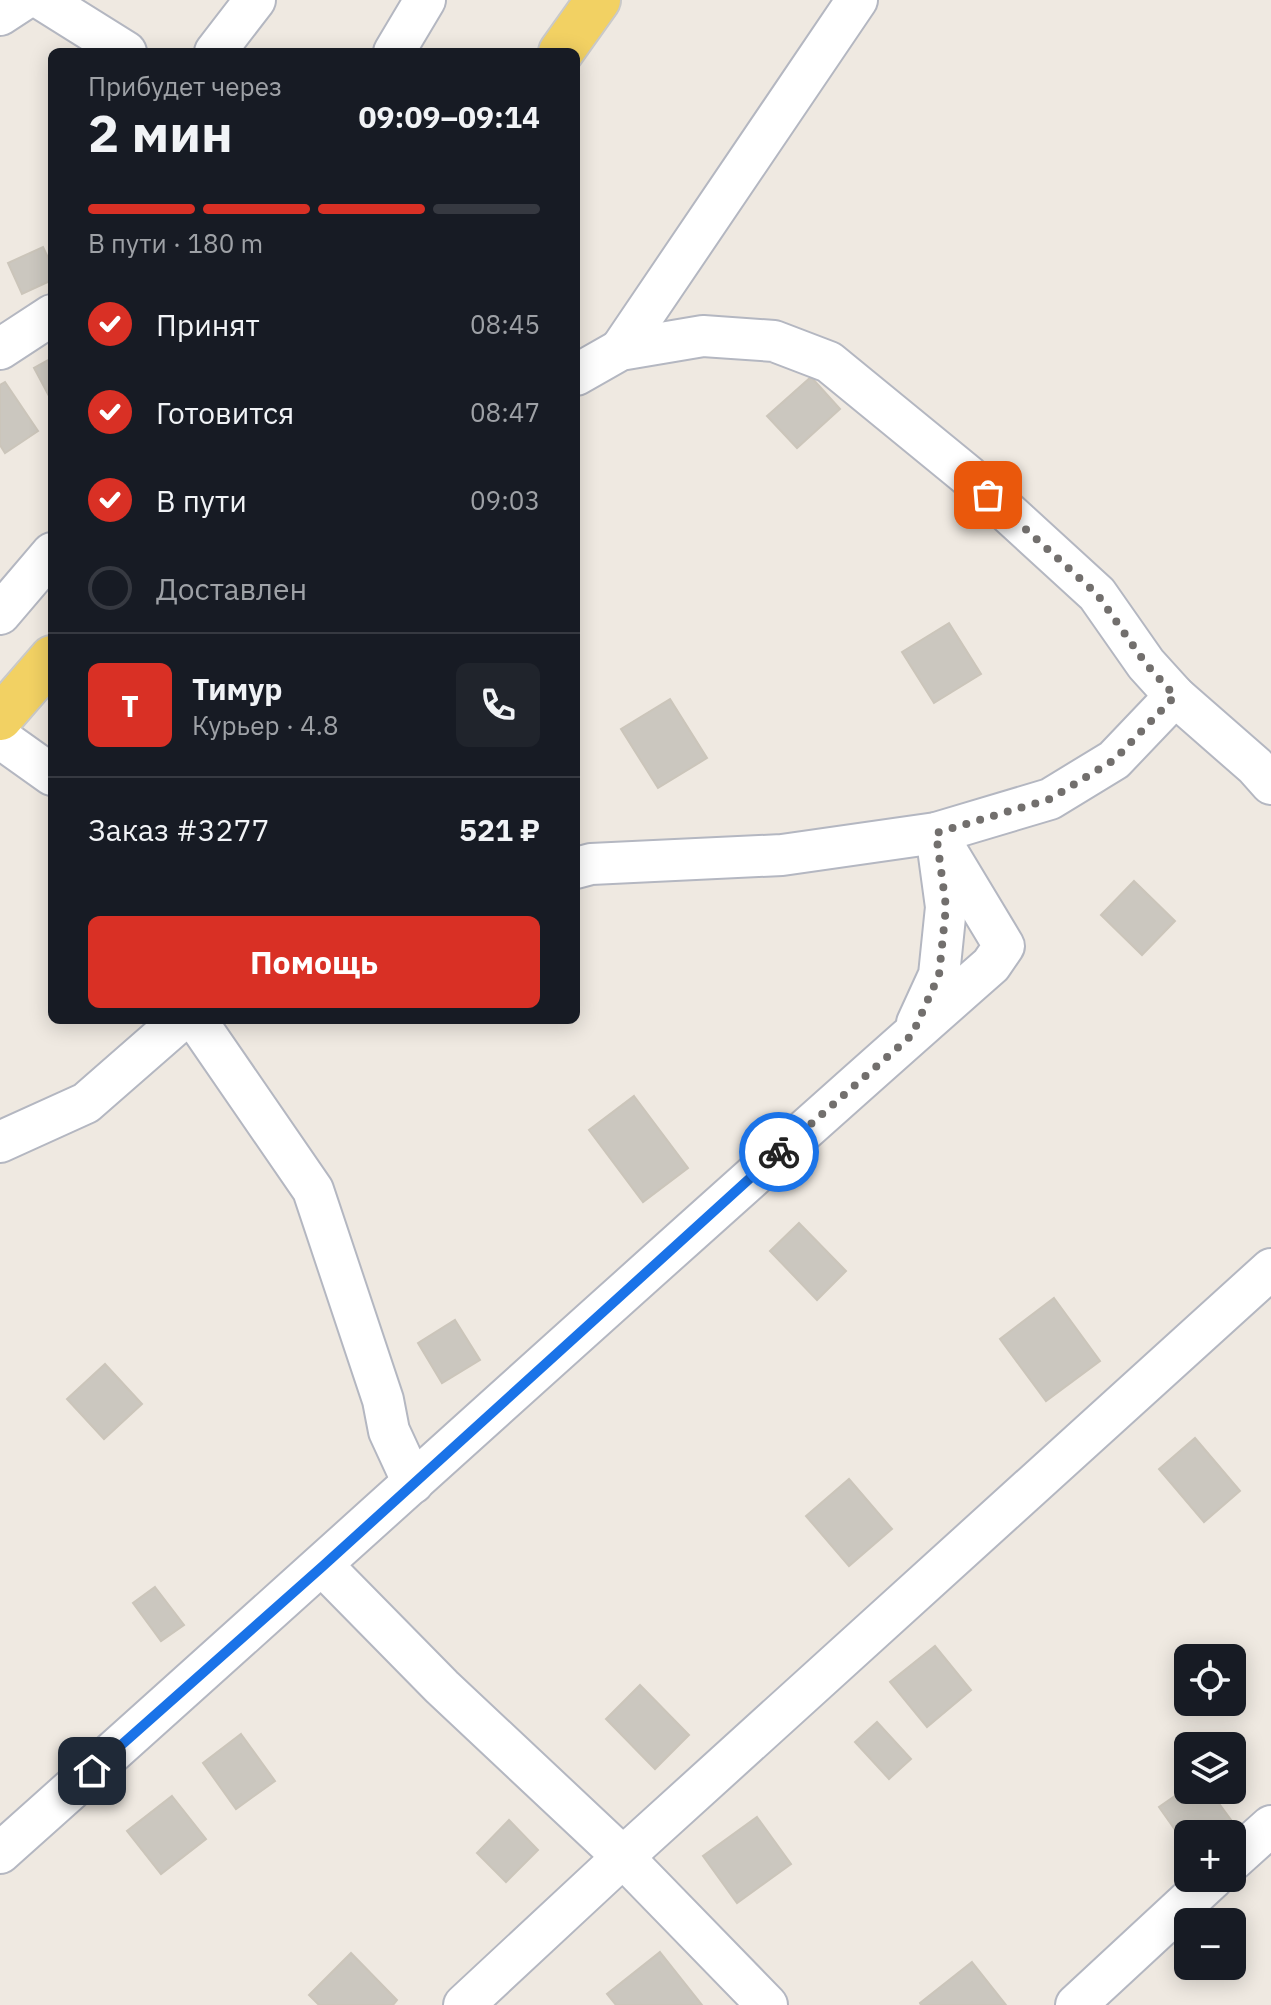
<!DOCTYPE html>
<html lang="ru">
<head>
<meta charset="utf-8">
<style>
	:root { --surface:#171b24; --page:#20242c; --text:#f1f3f6; --muted:#9ea1a6; --line:#363941; --accent:#d93025 }
	body { margin:0; font-family:"IBM Plex Sans",sans-serif; background:var(--page); color:var(--text); height:100vh; display:flex; flex-direction:column; font-size:30px; white-space:nowrap }
	* { box-sizing:border-box; margin:0 }
	p { font-size:26px; color:var(--muted) }
	.icon { flex:none; width:44px; height:44px; fill:none; stroke:currentColor; stroke-width:2; stroke-linecap:round; stroke-linejoin:round }
	.map { position:relative; flex:1; overflow:hidden }
	.side { position:absolute; left:48px; top:48px; width:532px; height:976px; display:flex; flex-direction:column; background:var(--surface); border-radius:12px; box-shadow:0 4px 20px #0003 }
	.side>* { flex:none }
	.controls { position:absolute; left:1174px; top:1644px; display:grid; gap:16px }
	.controls a { display:grid; place-items:center; width:72px; height:72px; border-radius:12px; background:var(--surface); box-shadow:0 4px 20px #0003; font-size:40px }
	.pin { position:absolute; display:grid; place-items:center; width:68px; height:68px; color:#fff; margin:-34px; border-radius:16px; box-shadow:0 4px 12px #0006 }
	.courier { position:absolute; display:grid; place-items:center; width:80px; height:80px; margin:-40px; border:6px solid #1a73e8; border-radius:50%; background:#fff; color:#222; box-shadow:0 2px 10px #0007 }
	.overview em { font-style:normal; font-weight:800 }
	.overview div { display:flex; flex-direction:column-reverse }
	.overview { display:flex; align-items:center; justify-content:space-between; height:136px; padding:0 40px }
	h1 { font-size:52px; font-weight:800; line-height:60px }
	.bar { display:grid; grid-template-columns:repeat(4,1fr); gap:12px 8px; align-content:center; height:96px; padding:0 40px }
	.bar i { height:10px; border-radius:6px; background:var(--line) }
	.bar .on { background:var(--accent) }
	.bar p { grid-column:span 4 }
	.line { display:flex; align-items:center; gap:20px; padding:0 40px; border-top:2px solid var(--line) }
	.line div { flex:1 }
	.round { display:grid; place-items:center; flex:none; width:84px; height:84px; border-radius:12px; background:var(--page) }
	ol { padding:0 40px; list-style:none }
	li { display:flex; align-items:center; gap:24px; height:88px }
	li p { margin-inline-start:auto }
	li .icon { padding:8px; border-radius:50%; background:var(--accent); color:#fff; stroke-width:4 }
	li:last-child { color:var(--muted) }
	li i { width:44px; height:44px; border:4px solid var(--line); border-radius:50% }
	.button { display:flex; gap:16px; margin-top:auto; padding:16px 40px }
	.button a { flex:1; height:92px; border-radius:12px; background:var(--accent); color:#fff; font-size:32px; font-weight:800; line-height:92px; text-align:center }
	.map>svg:first-child { display:block }
	.building { fill:#cbc7bf; stroke:#cbc5ba; stroke-width:2 }
	.lines { fill:none; stroke-linecap:round; stroke-linejoin:round }
	.minor-casing { stroke:#b4b7c1; stroke-width:44 }
	.primary-casing { stroke:#c9c9c9; stroke-width:48 }
	.minor { stroke:#fff; stroke-width:40 }
	.primary { stroke:#f2d163; stroke-width:44 }
	.done { stroke:#726f6d; stroke-width:8; stroke-dasharray:0 14.4 }
	.route { stroke:#1a73e8; stroke-width:10 }
</style>
</head>
<body>
<div class="map">
<svg width="1271" height="2005" viewBox="0 0 1271 2005">
	<rect width="100%" height="100%" fill="#efe9e1"/>
	<g class="building">
		<path d="M43 247 52 266V280L22 294 8 263Z"/>
		<path d="M52 358V397L50 398 34 368Z"/>
		<path d="M811 377 840 409 797 448 767 416Z"/>
		<path d="M5 382 38 431 5 453 0 445V385Z"/>
		<path d="M949 623 981 674 934 703 902 652Z"/>
		<path d="M670 699 707 758 658 788 621 729Z"/>
		<path d="M1134 881 1175 921 1142 955 1101 915Z"/>
		<path d="M634 1096 688 1168 643 1202 589 1130Z"/>
		<path d="M799 1223 846 1271 817 1300 770 1251Z"/>
		<path d="M1054 1298 1100 1361 1046 1401 1000 1339Z"/>
		<path d="M455 1320 480 1360 442 1383 418 1343Z"/>
		<path d="M105 1364 142 1404 104 1439 67 1399Z"/>
		<path d="M1195 1438 1240 1491 1204 1522 1159 1469Z"/>
		<path d="M849 1479 892 1529 849 1566 806 1516Z"/>
		<path d="M155 1587 184 1625 161 1641 133 1603Z"/>
		<path d="M935 1646 971 1690 927 1727 890 1682Z"/>
		<path d="M640 1685 689 1735 655 1769 606 1719Z"/>
		<path d="M877 1722 911 1759 889 1779 855 1742Z"/>
		<path d="M241 1734 275 1781 236 1809 203 1763Z"/>
		<path d="M1188 1787V1790H1209L1234 1824 1219 1834H1188V1848L1159 1807Z"/>
		<path d="M172 1796 206 1839 161 1874 127 1831Z"/>
		<path d="M757 1817 791 1864 737 1903 703 1856Z"/>
		<path d="M509 1820 538 1850 506 1882 477 1853Z"/>
		<path d="M660 1952 702 2005H616L607 1994Z"/>
		<path d="M351 1953 397 2000 393 2005H319L309 1995Z"/>
		<path d="M972 1962 1006 2005H921L920 2003Z"/>
	</g>
	<g class="lines">
		<defs>
			<g id="minor">
				<path d="M43 0 126 52"/>
				<path d="M0 15 23 0"/>
				<path d="M215 52 255 0"/>
				<path d="M394 52 425 0"/>
				<path d="M0 349 52 315"/>
				<path d="M620 350 857 0"/>
				<path d="M576 375 620 350 703 336 774 341 829 362 967 475 1097 594 1146 664 1175 696 1255 766 1271 784"/>
				<path d="M0 614 52 553"/>
				<path d="M0 738 52 775"/>
				<path d="M576 868 591 864 782 855 936 833 1050 799 1114 760 1175 696"/>
				<path d="M196 1020 313 1190 383 1400 389 1431 413 1483"/>
				<path d="M917 1023 939 975 946 907 938 848"/>
				<path d="M0 1142 86 1103 181 1020"/>
				<path d="M323 1566 442 1687 623 1857 767 2005"/>
				<path d="M0 1853C331 1558 658 1258 991 965L1004 946 936 833"/>
				<path d="M1232 1861 1271 1826"/>
				<path d="M464 2005 623 1857 1271 1269"/>
				<path d="M1076 2005 1213 1878"/>
			</g>
			<g id="primary">
				<path d="M561 52 598 0"/>
				<path d="M0 718 52 658"/>
			</g>
		</defs>
		<use href="#minor" class="minor-casing"/>
		<use href="#primary" class="primary-casing"/>
		<use href="#minor" class="minor"/>
		<use href="#primary" class="primary"/>
	</g>
	<g class="lines">
		<path class="done" d="M779 1152 912 1035 939 975 946 907 936 833 1050 799 1114 760 1175 696 1146 664 1097 594 988 495"/>
		<path class="route" d="M92 1771 323 1566 779 1152"/>
	</g>
</svg>
<div class="controls">
<a><svg class="icon" aria-label="locate" viewBox="0 0 24 24"><circle cx="12" cy="12" r="6"/><path d="M12 2v4M12 18v4M2 12h4M18 12h4"/></svg></a>
<a><svg class="icon" aria-label="layers" viewBox="0 0 24 24"><path d="M12 4l9 5-9 5-9-5zM3 14l9 5 9-5"/></svg></a>
<a>+</a>
<a>−</a>
</div>
<div class="pin" style="left:988px;top:495px;background:#ea580c"><svg class="icon" aria-label="bag" viewBox="0 0 24 24"><path d="M5 8h14l-1 12H6zM9 8a3 3 0 0 1 6 0"/></svg></div>
<div class="pin" style="left:92px;top:1771px;background:#1f2937"><svg class="icon" aria-label="home" viewBox="0 0 24 24"><path d="M3 11l9-7 9 7M6 9v11h12V9"/></svg></div>
<div class="courier" style="left:779px;top:1152px"><svg class="icon" aria-label="bike" viewBox="0 0 24 24"><circle cx="6" cy="16" r="4"/><circle cx="18" cy="16" r="4"/><path d="M6 16l4-8h5l3 8M10 8l3 8H6M13 5h3"/></svg></div>
<section class="side">
<div class="overview"><div><h1>2 мин</h1><p>Прибудет через</p></div><em>09:09–09:14</em></div>
<div class="bar"><i class="on"></i><i class="on"></i><i class="on"></i><i></i><p>В пути · 180 m</p></div>
<ol>
<li><svg class="icon" aria-label="check" viewBox="0 0 24 24"><path d="M5 12l5 5 9-10"/></svg>Принят<p>08:45</p></li>
<li><svg class="icon" aria-label="check" viewBox="0 0 24 24"><path d="M5 12l5 5 9-10"/></svg>Готовится<p>08:47</p></li>
<li><svg class="icon" aria-label="check" viewBox="0 0 24 24"><path d="M5 12l5 5 9-10"/></svg>В пути<p>09:03</p></li>
<li><i></i>Доставлен</li>
</ol>
<div class="line" style="height:144px"><b class="round" style="background:var(--accent);color:#fff">Т</b><div><b>Тимур</b><p>Курьер · 4.8</p></div><a class="round"><svg class="icon" aria-label="phone" viewBox="0 0 24 24"><path d="M5 4h4l2 5-3 2q2 4 5 5l2-3 5 2v4C11 20 4 13 5 4z"/></svg></a></div>
<div class="line" style="height:104px"><div>Заказ #3277</div><b>521 ₽</b></div>
<div class="button"><a>Помощь</a></div>
</section>
</div>
</body>
</html>
